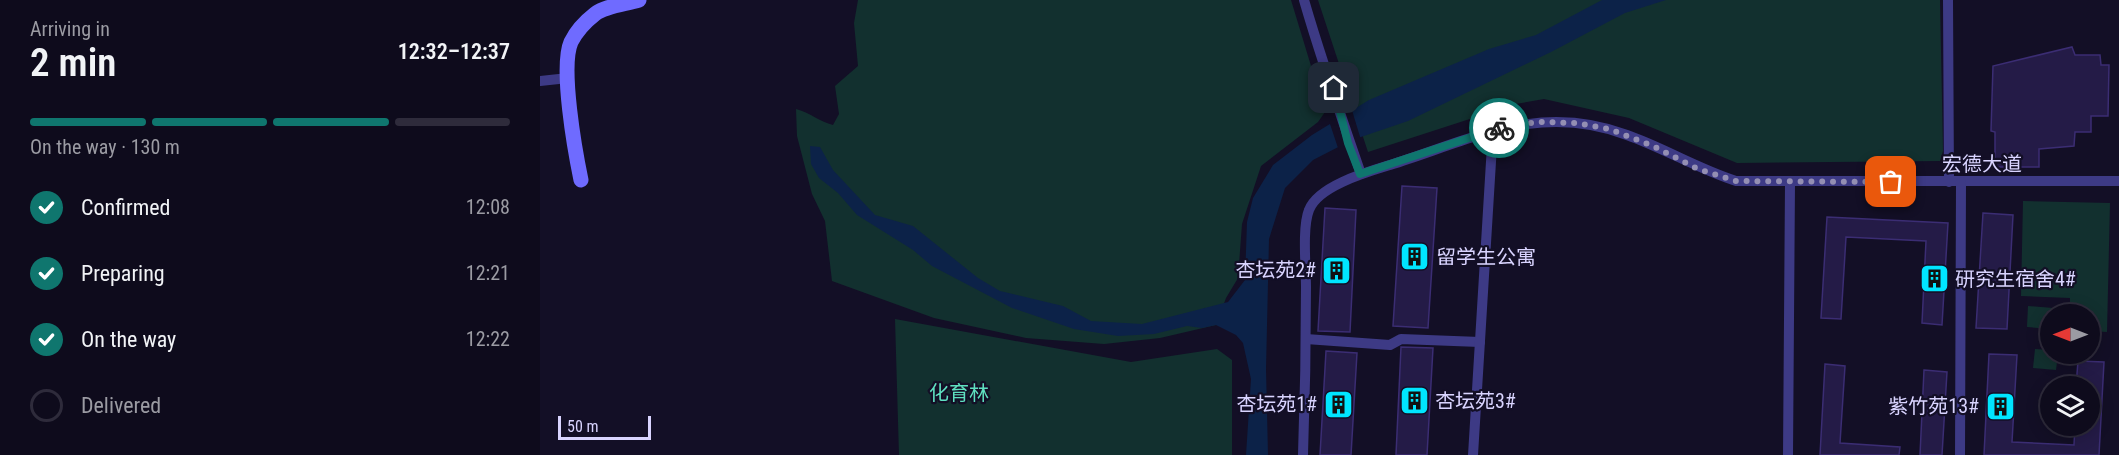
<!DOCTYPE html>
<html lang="en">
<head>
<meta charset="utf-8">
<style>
	:root { --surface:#0e0b1c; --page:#1c1929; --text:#f1f3f6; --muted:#9b9ba3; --line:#2e2b3b; --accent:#0f766e }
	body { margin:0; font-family:"Roboto Condensed","Noto Sans SC",sans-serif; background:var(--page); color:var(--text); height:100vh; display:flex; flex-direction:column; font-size:22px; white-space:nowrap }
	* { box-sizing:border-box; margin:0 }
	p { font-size:20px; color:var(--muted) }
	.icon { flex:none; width:33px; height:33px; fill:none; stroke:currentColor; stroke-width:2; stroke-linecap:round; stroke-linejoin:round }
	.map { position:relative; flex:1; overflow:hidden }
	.sheet { display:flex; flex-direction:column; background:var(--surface); width:540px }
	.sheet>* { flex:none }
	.needle { width:39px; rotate:270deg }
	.buttons { position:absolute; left:1500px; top:304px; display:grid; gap:12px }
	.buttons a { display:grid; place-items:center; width:60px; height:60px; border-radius:50%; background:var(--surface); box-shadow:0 3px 15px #0003,0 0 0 2px var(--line); font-size:30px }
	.scale { position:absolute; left:18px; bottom:15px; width:93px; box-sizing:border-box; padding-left:6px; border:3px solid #d9d4ff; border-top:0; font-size:16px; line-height:21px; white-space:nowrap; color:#d9d4ff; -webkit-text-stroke:4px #130f26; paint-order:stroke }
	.pin { position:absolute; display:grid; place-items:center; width:51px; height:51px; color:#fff; margin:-26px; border-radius:12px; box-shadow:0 3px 9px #0006 }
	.courier { position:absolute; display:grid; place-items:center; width:60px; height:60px; margin:-30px; border:4px solid #0f766e; border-radius:50%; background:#fff; color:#222; box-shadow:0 2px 8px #0007 }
	.summary em { font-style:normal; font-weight:600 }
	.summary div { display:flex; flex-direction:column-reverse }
	.summary { display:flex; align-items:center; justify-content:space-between; height:102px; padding:0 30px }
	h1 { font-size:39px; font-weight:600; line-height:45px }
	.bar { display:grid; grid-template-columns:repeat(4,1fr); gap:9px 6px; align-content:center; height:72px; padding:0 30px }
	.bar i { height:8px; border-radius:4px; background:var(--line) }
	.bar .on { background:var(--accent) }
	.bar p { grid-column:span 4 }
	ol { padding:0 30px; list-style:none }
	li { display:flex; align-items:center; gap:18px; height:66px }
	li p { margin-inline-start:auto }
	li .icon { padding:6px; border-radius:50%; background:var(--accent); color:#fff; stroke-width:4 }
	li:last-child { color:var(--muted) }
	li i { width:33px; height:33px; border:3px solid var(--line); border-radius:50% }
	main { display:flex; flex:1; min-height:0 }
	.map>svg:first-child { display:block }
	.green { fill:#12302f }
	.water { fill:#0c2248 }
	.pier { fill:#130f26 }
	.building { fill:#241b47; stroke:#3b2d73; stroke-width:1.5 }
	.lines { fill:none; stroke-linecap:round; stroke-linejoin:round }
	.street { stroke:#3d3a85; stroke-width:10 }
	.secondary { stroke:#6f6bff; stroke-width:15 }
	.done { stroke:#948fb3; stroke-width:6; stroke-dasharray:0 10.8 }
	.route { stroke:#0f766e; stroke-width:8 }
	.labels { text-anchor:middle; stroke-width:4.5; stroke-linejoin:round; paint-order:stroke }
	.street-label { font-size:20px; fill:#d9d4ff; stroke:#130f26 }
	.poi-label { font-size:20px; fill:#d9d4ff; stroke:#130f26; text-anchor:start }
	.park-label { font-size:20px; fill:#5fe0c0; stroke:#130f26 }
</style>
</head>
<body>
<main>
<section class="sheet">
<div class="summary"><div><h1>2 min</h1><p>Arriving in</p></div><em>12:32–12:37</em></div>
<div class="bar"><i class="on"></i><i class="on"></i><i class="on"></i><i></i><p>On the way · 130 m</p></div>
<ol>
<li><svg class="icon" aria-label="check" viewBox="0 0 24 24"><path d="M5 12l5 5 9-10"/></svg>Confirmed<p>12:08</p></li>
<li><svg class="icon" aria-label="check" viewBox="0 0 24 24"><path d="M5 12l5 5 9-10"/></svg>Preparing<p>12:21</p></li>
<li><svg class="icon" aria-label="check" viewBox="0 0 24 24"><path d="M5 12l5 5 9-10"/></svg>On the way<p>12:22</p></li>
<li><i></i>Delivered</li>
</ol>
</section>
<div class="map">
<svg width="1579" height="455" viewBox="0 0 1579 455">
	<rect width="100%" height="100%" fill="#130f26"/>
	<g class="green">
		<path d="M318 0H751L785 112 778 122 721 166 702 224 698 278 686 298 676 325 620 338 564 344 486 338 394 318 292 281 285 221 272 194 257 136 256 109C271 113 280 122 293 125L299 114 295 86 318 66 314 23Z"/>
		<path d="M778 0H1400L1403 151 1400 161 1197 163 1089 118 1004 99 976 104 828 152Z"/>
		<path d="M1483 201 1570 203 1567 332 1550 331V315H1530V298L1481 296Z"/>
		<path d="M1488 306 1513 308 1510 329 1487 327Z"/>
		<path d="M355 319 591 362 677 349 692 360V455H359Z"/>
		<path d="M1495 349 1510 350V354H1518L1516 370 1493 368Z"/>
	</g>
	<path class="water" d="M1062 0H1126L1085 13 1011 52 868 121 812 140 773 160 745 188 729 239 726 369 728 455H706L711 379 703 343 696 335 676 325 662 328 647 326 614 334 578 336 534 329 472 308 392 266 373 250 317 215 298 193 279 178 271 164 270 146 280 147 293 170 335 215 373 226 438 278 460 291 523 306 551 321 602 324 688 302 705 280 707 222 713 198 733 165 772 135 829 100 949 49 996 35Z"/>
	<path class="pier" d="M811 107 821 140 799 151 789 121Z"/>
	<g class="building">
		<path d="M1532 47 1535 55H1560L1561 65H1569L1568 116H1551V132H1535L1534 146 1499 149V167H1455V132L1451 131 1453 66Z"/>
		<path d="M862 186 897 188 888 328 853 326Z"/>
		<path d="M785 208 816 210 810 332 778 331Z"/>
		<path d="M1443 213 1473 215 1467 329 1436 328Z"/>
		<path d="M1287 217 1408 223 1402 325 1382 323 1386 241 1306 237 1301 319 1281 318Z"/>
		<path d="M861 347 893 348 887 455H856Z"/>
		<path d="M786 351 817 353 811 455H780Z"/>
		<path d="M1449 354 1477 355 1472 442 1534 445 1535 426H1550V387H1536L1538 361 1564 362 1559 455H1444Z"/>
		<path d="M1285 364 1305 366 1300 443 1360 447 1359 455H1280Z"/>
		<path d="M1384 370 1407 372 1402 455H1380Z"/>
	</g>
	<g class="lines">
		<g class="street">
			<path d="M764 0C781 59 801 116 821 174"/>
			<path d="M1408 0 1409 182"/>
			<path d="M0 81 28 78"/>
			<path d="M766 339 850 345 861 339 940 342"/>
			<path d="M763 455C765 399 766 343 766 287 766 268 762 227 769 210 778 186 827 172 850 165 933 139 999 102 1087 135 1124 148 1158 169 1196 181H1579"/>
			<path d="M933 455 953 129"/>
			<path d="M1248 455 1250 183"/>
			<path d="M1420 455 1421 182"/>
		</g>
		<path class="secondary" d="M41 180C35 151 20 67 31 42 36 32 46 21 55 14 65 6 86 4 99 0"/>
	</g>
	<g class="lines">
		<path class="done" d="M959 128 998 122 1037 123 1069 129 1113 146 1158 169 1196 181 1351 182"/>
		<path class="route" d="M794 88 808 143 820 174 959 128"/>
	</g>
	<defs>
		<symbol id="building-square" viewBox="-11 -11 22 22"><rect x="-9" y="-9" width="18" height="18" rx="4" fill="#00e5ff" stroke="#130f26"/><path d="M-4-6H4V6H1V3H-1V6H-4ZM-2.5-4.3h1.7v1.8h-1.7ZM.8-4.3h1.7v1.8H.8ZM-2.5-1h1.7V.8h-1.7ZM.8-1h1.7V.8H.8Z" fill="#111"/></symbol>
	</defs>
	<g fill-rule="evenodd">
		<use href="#building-square" x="858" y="240" width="33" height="33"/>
		<use href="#building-square" x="780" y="254" width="33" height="33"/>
		<use href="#building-square" x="1378" y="262" width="33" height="33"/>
		<use href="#building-square" x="858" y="384" width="33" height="33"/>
		<use href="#building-square" x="782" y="388" width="33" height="33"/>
		<use href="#building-square" x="1444" y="390" width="33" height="33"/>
	</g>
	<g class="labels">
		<g class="street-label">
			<text x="1442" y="171">宏德大道</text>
		</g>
		<g class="poi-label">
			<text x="896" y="264">留学生公寓</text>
			<text x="776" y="277" text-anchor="end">杏坛苑2#</text>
			<text x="1415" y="286">研究生宿舍4#</text>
			<text x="895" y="408">杏坛苑3#</text>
			<text x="777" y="411" text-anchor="end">杏坛苑1#</text>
			<text x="1439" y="413" text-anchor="end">紫竹苑13#</text>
		</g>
		<g class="park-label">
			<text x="419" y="400">化育林</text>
		</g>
	</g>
</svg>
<div class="buttons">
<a><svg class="needle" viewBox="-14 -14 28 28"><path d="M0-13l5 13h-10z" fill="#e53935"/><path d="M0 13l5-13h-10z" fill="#9b9ba3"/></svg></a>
<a><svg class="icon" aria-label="layers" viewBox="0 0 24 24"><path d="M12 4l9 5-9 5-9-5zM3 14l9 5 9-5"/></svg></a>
</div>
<div class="scale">50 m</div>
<div class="pin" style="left:1351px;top:182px;background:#ea580c"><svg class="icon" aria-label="bag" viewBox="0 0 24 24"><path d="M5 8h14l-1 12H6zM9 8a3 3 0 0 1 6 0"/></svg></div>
<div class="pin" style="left:794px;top:88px;background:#1f2937"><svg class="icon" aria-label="home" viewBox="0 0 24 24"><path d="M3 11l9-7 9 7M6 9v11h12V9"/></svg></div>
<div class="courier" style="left:959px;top:128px"><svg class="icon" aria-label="bike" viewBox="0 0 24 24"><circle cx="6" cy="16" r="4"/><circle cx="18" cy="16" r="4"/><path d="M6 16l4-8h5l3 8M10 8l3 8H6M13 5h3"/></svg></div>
</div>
</main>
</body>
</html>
